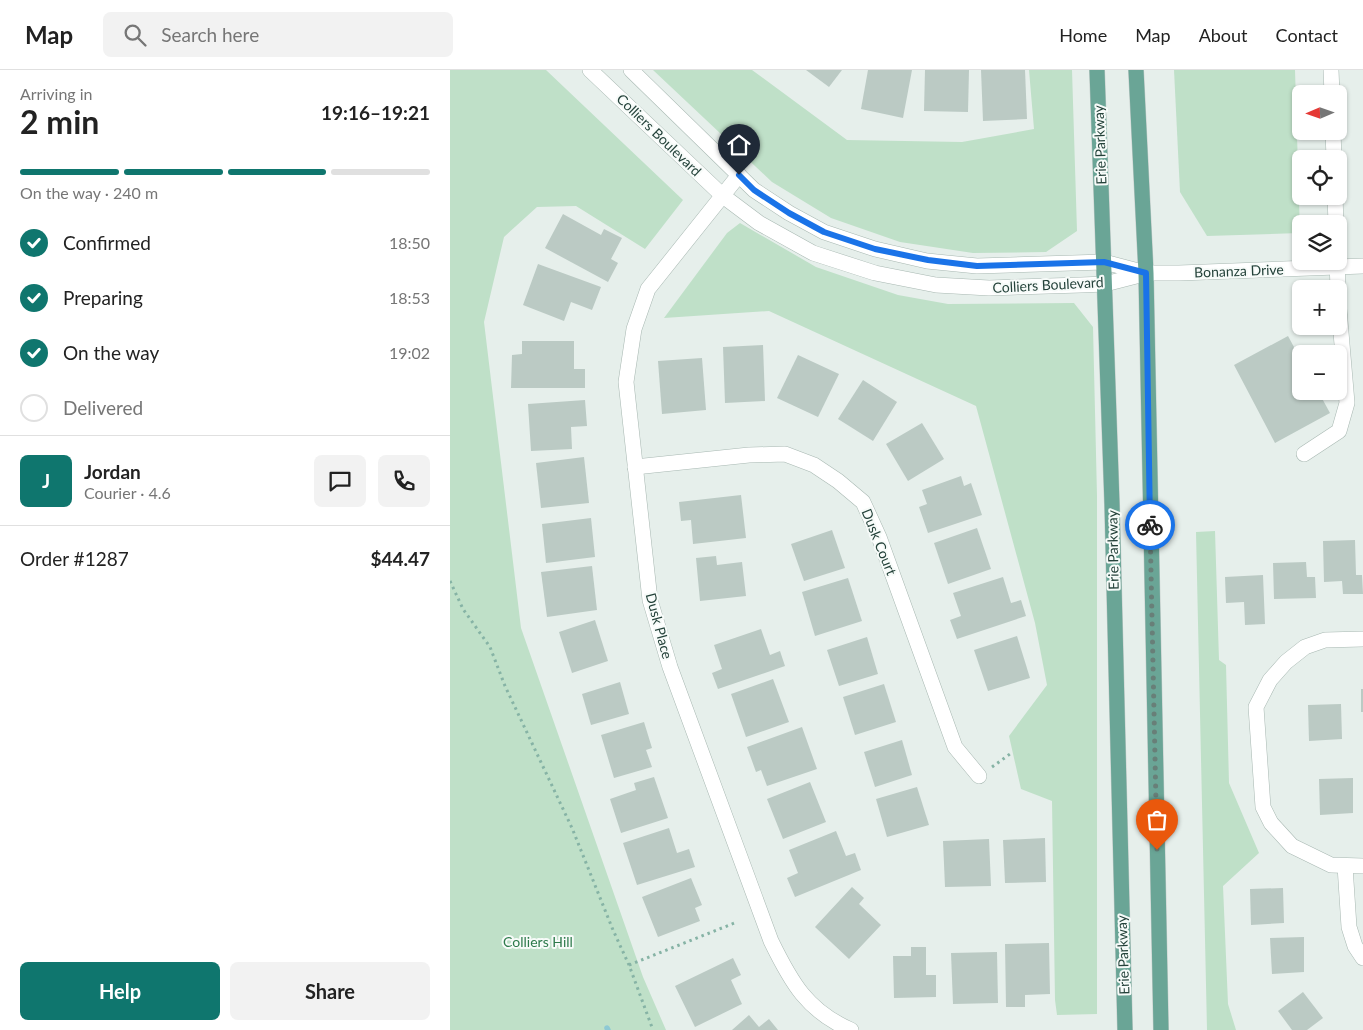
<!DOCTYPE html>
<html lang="en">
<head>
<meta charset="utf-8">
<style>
	:root { --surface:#fff; --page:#f2f2f2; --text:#222; --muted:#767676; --line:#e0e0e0; --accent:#0f766e }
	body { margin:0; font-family:Lato,sans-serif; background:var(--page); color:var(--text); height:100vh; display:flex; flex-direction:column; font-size:19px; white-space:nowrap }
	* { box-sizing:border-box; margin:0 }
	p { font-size:16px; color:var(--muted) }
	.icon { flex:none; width:28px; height:28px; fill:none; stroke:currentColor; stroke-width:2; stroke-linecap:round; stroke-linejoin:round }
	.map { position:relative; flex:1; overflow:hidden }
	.details { display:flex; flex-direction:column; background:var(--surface); width:450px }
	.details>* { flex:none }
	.needle { width:32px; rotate:268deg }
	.tools { position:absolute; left:842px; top:15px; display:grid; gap:10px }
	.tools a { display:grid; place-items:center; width:55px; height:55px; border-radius:8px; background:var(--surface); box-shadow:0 1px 4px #0004; font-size:25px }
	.pin { position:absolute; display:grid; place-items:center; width:42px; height:42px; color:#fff; margin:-51px -21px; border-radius:50% 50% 50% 0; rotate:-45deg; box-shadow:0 0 5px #0007 }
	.pin .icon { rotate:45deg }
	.courier { position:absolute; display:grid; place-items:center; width:50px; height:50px; margin:-25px; border:4px solid #1a73e8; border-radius:50%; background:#fff; color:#222; box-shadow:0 1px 6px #0007 }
	.summary em { font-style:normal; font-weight:700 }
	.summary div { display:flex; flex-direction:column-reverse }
	.summary { display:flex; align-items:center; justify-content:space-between; height:85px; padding:0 20px }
	h1 { font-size:32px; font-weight:700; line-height:38px }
	.bar { display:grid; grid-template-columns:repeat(4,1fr); gap:8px 5px; align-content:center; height:60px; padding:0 20px }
	.bar i { height:6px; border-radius:4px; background:var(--line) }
	.bar .active { background:var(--accent) }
	.bar p { grid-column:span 4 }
	.line { display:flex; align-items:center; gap:12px; padding:0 20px; border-top:1px solid var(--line) }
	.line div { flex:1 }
	.round { display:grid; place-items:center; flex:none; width:52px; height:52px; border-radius:8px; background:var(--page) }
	ol { padding:0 20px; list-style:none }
	li { display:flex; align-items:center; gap:15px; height:55px }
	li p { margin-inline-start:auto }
	li .icon { padding:5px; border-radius:50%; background:var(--accent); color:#fff; stroke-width:4 }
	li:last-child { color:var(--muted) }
	li i { width:28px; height:28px; border:2px solid var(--line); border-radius:50% }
	.primary-button { display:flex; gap:10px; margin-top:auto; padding:10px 20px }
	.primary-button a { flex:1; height:58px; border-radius:8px; background:var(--accent); color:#fff; font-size:20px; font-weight:700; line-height:58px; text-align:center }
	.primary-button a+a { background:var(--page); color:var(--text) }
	header { display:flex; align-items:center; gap:30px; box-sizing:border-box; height:70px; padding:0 25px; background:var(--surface); border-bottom:1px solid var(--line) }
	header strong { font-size:24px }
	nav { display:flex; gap:28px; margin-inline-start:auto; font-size:18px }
	.search { width:350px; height:45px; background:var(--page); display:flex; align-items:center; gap:12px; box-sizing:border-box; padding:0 18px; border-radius:8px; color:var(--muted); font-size:19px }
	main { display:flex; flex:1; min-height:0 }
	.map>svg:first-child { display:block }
	.green { fill:#bfe0c8 }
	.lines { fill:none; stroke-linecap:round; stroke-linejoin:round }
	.stream { stroke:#8ec9d4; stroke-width:5.5 }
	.building { fill:#bbcac4 }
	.minor-casing { stroke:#a8b8b2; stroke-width:16 }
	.major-casing { stroke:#c2cac8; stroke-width:16 }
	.path { stroke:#86b3a5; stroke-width:3; stroke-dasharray:2.5 4; stroke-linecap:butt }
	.minor { stroke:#fff; stroke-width:15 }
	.major { stroke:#6aa596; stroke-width:15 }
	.done { stroke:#687f78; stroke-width:5; stroke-dasharray:0 9 }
	.route { stroke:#1a73e8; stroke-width:6 }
	.labels { text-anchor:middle; stroke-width:4; stroke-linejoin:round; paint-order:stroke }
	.street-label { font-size:14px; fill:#24423a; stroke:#f7fbf9 }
	.park-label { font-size:14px; fill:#2d7a4b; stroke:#f7fbf9 }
</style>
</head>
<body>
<header>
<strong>Map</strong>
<div class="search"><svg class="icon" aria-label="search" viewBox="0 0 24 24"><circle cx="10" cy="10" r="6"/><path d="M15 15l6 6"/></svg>Search here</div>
<nav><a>Home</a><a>Map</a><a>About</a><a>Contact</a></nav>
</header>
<main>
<section class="details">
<div class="summary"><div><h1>2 min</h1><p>Arriving in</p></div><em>19:16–19:21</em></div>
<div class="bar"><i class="active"></i><i class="active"></i><i class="active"></i><i></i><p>On the way · 240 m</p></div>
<ol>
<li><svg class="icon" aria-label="check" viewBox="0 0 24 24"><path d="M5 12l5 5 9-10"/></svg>Confirmed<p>18:50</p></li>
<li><svg class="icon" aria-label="check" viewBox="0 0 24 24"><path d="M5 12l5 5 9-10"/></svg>Preparing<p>18:53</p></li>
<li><svg class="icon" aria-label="check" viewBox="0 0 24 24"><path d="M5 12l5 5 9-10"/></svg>On the way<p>19:02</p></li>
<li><i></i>Delivered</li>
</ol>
<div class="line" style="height:90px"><b class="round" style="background:var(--accent);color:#fff">J</b><div><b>Jordan</b><p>Courier · 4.6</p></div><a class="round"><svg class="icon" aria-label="chat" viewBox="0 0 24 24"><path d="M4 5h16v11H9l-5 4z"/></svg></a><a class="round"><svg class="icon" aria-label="phone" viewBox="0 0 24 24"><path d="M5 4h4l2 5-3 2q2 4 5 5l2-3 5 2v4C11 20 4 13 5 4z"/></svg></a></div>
<div class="line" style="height:65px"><div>Order #1287</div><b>$44.47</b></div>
<div class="primary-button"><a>Help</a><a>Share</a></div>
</section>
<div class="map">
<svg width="913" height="960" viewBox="0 0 913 960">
	<rect width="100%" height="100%" fill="#e6efeb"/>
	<g class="green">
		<path d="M0 0H96L233 130 195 179 126 136 87 137 54 167 34 252 71 558 193 907 216 960H0Z"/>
		<path d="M203 0H302L397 70 512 72 584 59 579 0H622L627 161 596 182 523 183 450 172 381 148 322 112Z"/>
		<path d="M724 0H845L850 163 757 166 730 122Z"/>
		<path d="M290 153 366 197 448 225 498 234 624 233 643 257 647 426V944L607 945 605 930 602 731 571 719 559 666 597 615 585 553 526 336 319 241 214 248 277 163Z"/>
		<path d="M765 461 769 590 776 595 779 713 809 783 773 816 778 934 786 960H757L746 462Z"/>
	</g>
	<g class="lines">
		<path class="stream" d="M157 958 158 960"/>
	</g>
	<g class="building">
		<path d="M356 0H392L379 17Z"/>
		<path d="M418 0H462L453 48 411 39Z"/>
		<path d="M475 0H519L518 42 474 41Z"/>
		<path d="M531 0H575L577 49 533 51Z"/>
		<path d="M113 144 151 165 154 159 172 168 161 189 168 193 158 212 95 178Z"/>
		<path d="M88 194 151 217 142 240 121 232 114 251 73 235Z"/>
		<path d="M838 266 851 290V321H868L880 343 825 373 784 295Z"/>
		<path d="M72 271H124V299H135V318H61L62 285 72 284Z"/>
		<path d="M313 275 315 331 275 333 273 277Z"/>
		<path d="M348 285 389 304 368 347 327 328Z"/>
		<path d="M252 288 256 340 212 344 208 291Z"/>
		<path d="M413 310 447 332 423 371 388 349Z"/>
		<path d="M135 330 137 356 121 357 122 379 81 381 78 334Z"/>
		<path d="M472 353 494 389 458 411 436 374Z"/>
		<path d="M134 387 139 433 91 438 86 393Z"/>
		<path d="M511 406 514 416 521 413 532 445 478 463 469 437 477 434 472 420Z"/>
		<path d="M291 425 296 468 243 474 241 450 231 451 229 432Z"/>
		<path d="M141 448 145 487 96 493 92 454Z"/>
		<path d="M527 458 541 499 498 514 484 473Z"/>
		<path d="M382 460 395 498 354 511 341 474Z"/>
		<path d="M905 470 906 505H912L913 524H893L892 511 874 512 873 471Z"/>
		<path d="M266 486 267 495 292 492 296 526 250 531 246 488Z"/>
		<path d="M856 492 857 507H865L866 528 824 529 823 493Z"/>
		<path d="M142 496 147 540 97 547 91 502Z"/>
		<path d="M813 505 815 554 795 555 794 532 776 533 775 507Z"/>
		<path d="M553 507 561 533 571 530 576 546 507 569 500 550 511 546 503 523Z"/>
		<path d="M398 508 412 551 365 566 352 522Z"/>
		<path d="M145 550 158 591 122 603 109 562Z"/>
		<path d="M311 559 320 585 330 581 335 596 268 619 262 603 272 599 264 575Z"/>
		<path d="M567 566 580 608 538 621 524 580Z"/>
		<path d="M417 567 428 604 389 616 377 580Z"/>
		<path d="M323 609 339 652 296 667 281 624Z"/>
		<path d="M170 612 179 644 141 655 132 624Z"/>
		<path d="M434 614 446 652 405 665 393 627Z"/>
		<rect x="911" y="619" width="2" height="23"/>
		<path d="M891 634 892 669 859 671 858 635Z"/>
		<path d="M194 652 202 678 196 680 202 697 164 708 151 665Z"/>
		<path d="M352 657 367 699 317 716 311 700 306 702 297 677Z"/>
		<path d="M452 670 462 705 425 717 414 682Z"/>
		<path d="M204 707 218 748 171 763 160 729 186 720 184 713Z"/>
		<path d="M903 708V743L870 745 869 709Z"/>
		<path d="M360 712 376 752 333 769 317 729Z"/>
		<path d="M467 717 479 755 437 767 426 729Z"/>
		<path d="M219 758 227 783 239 779 245 797 187 815 173 773Z"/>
		<path d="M386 761 396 786 405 783 411 800 345 827 337 808 348 803 339 780Z"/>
		<path d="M595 768 596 812 555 813 553 770Z"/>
		<path d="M539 769 541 816 495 817 493 771Z"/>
		<path d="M241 808 252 835 245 838 250 851 208 867 192 827Z"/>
		<path d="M402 817 414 828 409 834 431 855 399 889 365 857Z"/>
		<path d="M833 818 834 853 801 855 800 819Z"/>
		<path d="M854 867V902L822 904 820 868Z"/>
		<path d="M599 873 600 924 575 925V937H556L555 874Z"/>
		<path d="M461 877H476V905H486V927L444 928 443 886H461Z"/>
		<path d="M547 882 548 933 503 934 501 883Z"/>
		<path d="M283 888 291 905 281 910 292 934 245 957 225 916Z"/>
		<path d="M853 922 873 948 857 960H842L828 941Z"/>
		<path d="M299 945 309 957 319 949 328 960H282Z"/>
	</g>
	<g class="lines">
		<defs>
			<g id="minor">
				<path d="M140 0 273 126 309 153 363 183 425 203 486 215 539 218 631 215 655 214 694 204"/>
				<path d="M181 0 304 120 339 143 374 162 425 179 477 191 527 196 654 192 696 203H729L913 196"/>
				<path d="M881 0 882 24"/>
				<path d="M883 61 884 89"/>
				<path d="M289 105 198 219 184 259 176 312 200 530 220 597 321 871C341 912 357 941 401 960"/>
				<path d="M885 126 886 154"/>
				<path d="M887 191 888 219"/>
				<path d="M854 384 889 361 897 333 889 239"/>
				<path d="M185 397 299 385 335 384 364 395 388 411 413 432 429 467 505 677 529 706"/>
				<path d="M913 569 875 570 855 577 836 592 820 610 806 637 813 737 821 753 842 776 881 795 913 796"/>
				<path d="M895 796 899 857 905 876 913 888"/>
			</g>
			<g id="major">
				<path d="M647 0 662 434 675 960"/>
				<path d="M686 0 696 203 711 960"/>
			</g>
		</defs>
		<use href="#minor" class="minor-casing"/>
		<use href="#major" class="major-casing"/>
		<g class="path">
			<path d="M0 511 13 539 40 577 55 616 122 758 163 860 179 895 203 960"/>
			<path d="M542 697 560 684"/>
			<path d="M179 895 287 852"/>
		</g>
		<use href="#minor" class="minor"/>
		<use href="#major" class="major"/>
	</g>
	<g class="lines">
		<path class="done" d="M700 455 707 780"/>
		<path class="route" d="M289 105 304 120 339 143 374 162 425 179 478 190 527 196 654 192 696 203 700 455"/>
	</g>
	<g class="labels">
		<g class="street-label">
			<text transform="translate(209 65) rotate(44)" y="5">Colliers Boulevard</text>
			<text transform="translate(650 75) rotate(-92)" y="5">Erie Parkway</text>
			<text transform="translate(789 201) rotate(-2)" y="5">Bonanza Drive</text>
			<text transform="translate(598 215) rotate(-3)" y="5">Colliers Boulevard</text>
			<text transform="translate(429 472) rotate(68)" y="5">Dusk Court</text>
			<text transform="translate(663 480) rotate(-91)" y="5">Erie Parkway</text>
			<text transform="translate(209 556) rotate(75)" y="5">Dusk Place</text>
			<text transform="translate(673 885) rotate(-92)" y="5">Erie Parkway</text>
		</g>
		<g class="park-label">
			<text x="88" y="877">Colliers Hill</text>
		</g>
	</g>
</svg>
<div class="tools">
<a><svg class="needle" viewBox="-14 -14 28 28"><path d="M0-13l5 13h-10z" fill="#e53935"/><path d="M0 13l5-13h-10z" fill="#767676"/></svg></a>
<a><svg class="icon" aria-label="locate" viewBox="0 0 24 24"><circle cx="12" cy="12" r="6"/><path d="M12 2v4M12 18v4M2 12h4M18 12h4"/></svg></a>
<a><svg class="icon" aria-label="layers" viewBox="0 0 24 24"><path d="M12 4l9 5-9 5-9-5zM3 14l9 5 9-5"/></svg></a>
<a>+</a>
<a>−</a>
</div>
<div class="pin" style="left:707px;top:780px;background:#ea580c"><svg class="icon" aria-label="bag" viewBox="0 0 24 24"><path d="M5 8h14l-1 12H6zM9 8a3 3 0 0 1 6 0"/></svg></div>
<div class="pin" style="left:289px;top:105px;background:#1f2937"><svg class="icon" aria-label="home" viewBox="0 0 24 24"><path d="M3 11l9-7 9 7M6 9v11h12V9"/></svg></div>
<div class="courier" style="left:700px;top:455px"><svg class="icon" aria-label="bike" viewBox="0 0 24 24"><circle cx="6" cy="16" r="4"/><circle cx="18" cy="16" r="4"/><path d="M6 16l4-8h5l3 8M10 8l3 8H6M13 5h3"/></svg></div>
</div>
</main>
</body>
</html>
